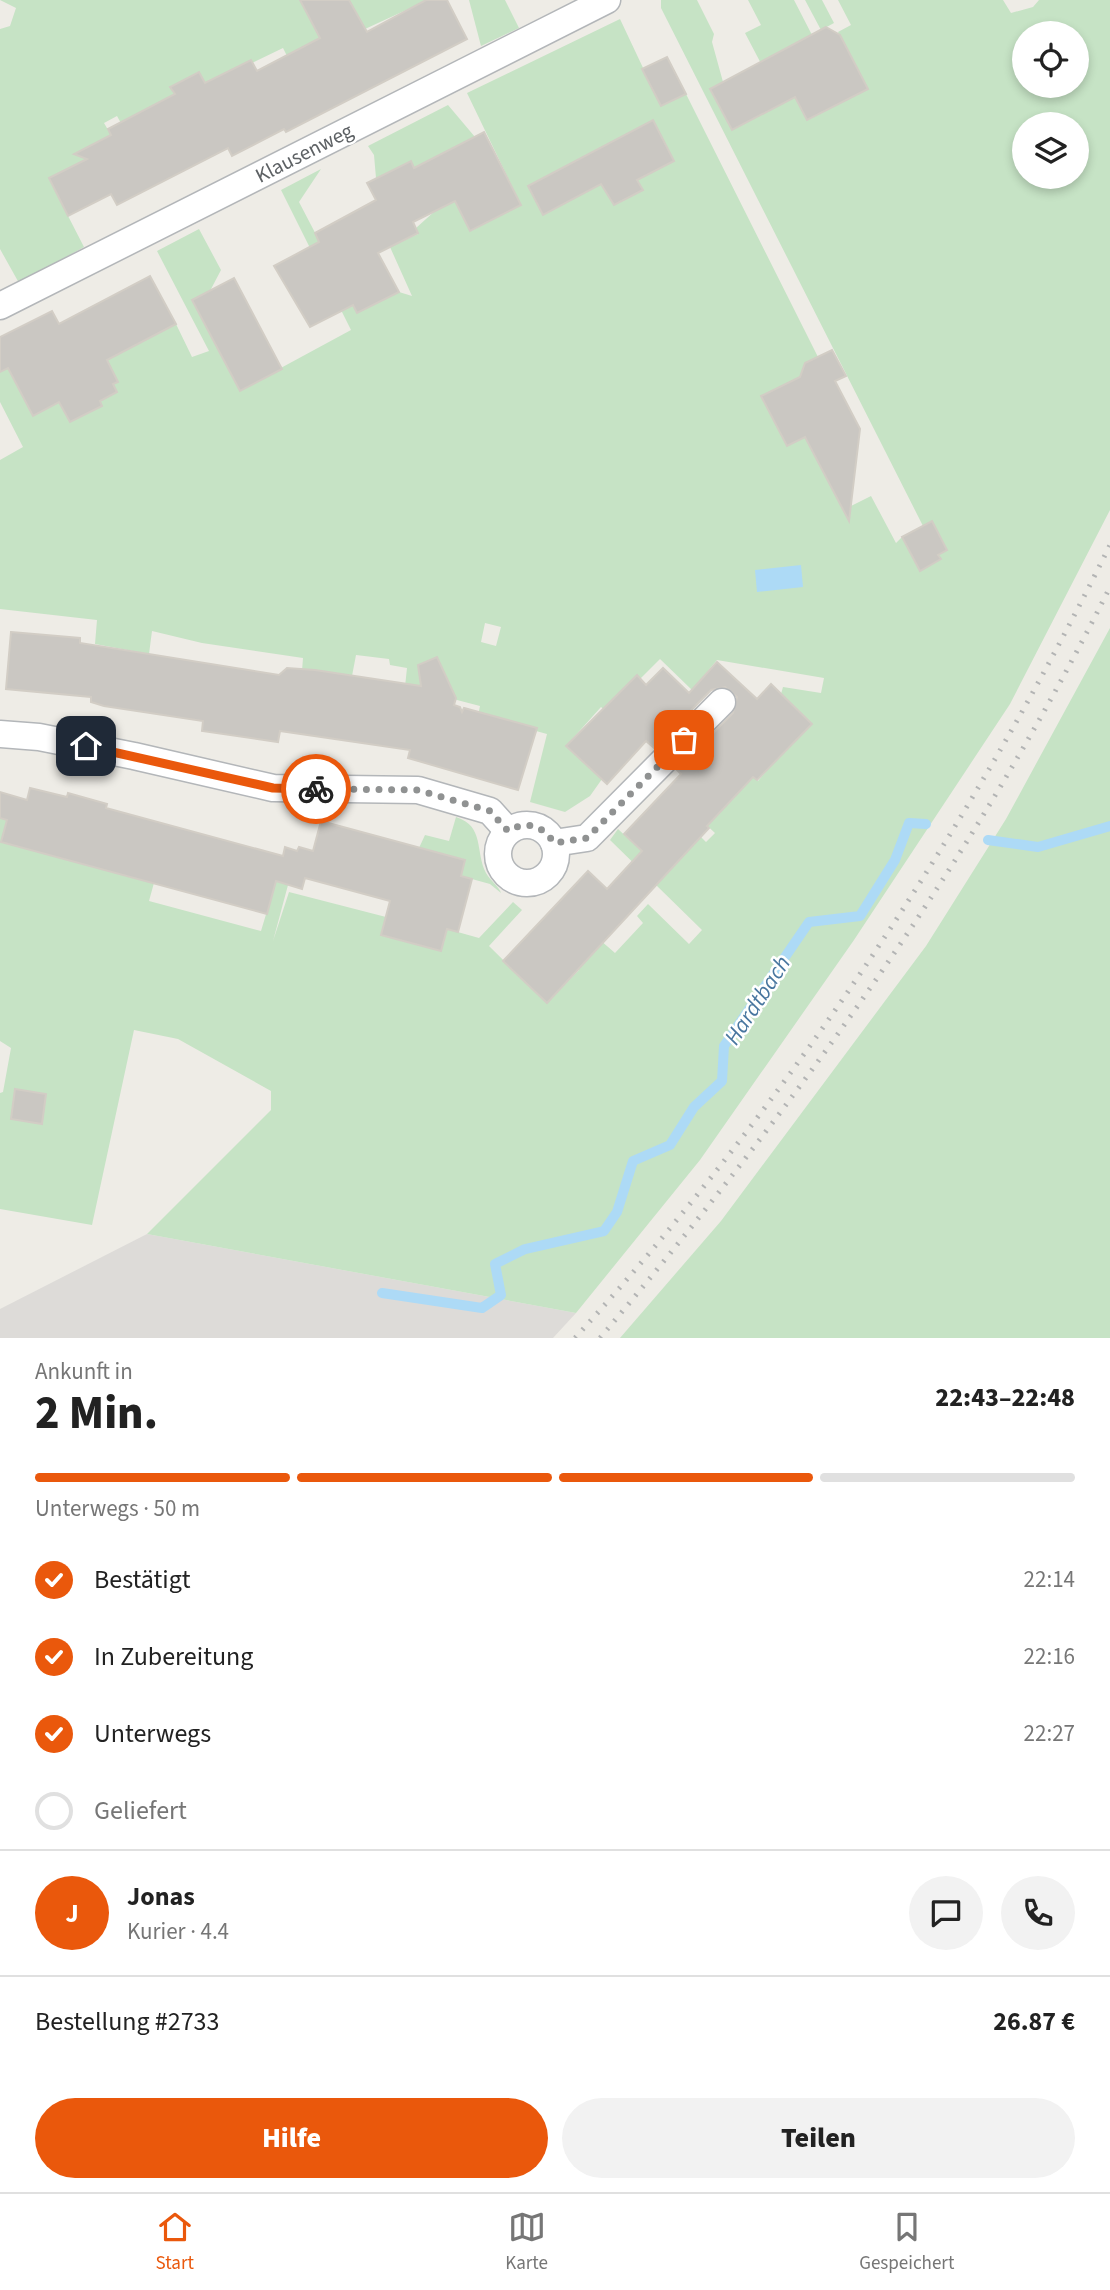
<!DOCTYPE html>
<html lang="de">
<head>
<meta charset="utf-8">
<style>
	:root { --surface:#fff; --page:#f2f2f2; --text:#222; --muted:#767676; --line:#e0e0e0; --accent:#ea580c }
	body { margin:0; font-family:"Source Sans 3",sans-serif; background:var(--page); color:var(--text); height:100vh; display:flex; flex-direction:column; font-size:26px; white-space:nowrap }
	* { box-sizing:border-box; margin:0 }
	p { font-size:23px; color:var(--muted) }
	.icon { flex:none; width:38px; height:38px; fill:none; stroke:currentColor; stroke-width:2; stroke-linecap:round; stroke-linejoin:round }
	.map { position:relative; height:1338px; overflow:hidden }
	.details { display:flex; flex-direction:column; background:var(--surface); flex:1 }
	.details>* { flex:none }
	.tools { position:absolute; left:1012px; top:21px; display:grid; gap:14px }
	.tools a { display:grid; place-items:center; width:77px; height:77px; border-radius:50%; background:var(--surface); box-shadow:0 4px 10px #0003; font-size:35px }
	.pin { position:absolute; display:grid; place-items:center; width:60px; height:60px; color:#fff; margin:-30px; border-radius:14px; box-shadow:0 4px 10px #0006 }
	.courier { position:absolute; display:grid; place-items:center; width:70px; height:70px; margin:-35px; border:5px solid #ea580c; border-radius:50%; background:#fff; color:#222; box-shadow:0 2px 9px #0007 }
	.overview em { font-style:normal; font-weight:800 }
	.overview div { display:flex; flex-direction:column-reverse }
	.overview { display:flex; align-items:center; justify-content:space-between; height:119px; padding:0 35px }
	h1 { font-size:46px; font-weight:800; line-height:52px }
	.bar { display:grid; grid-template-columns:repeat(4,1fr); gap:10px 7px; align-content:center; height:84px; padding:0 35px }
	.bar i { height:9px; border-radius:5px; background:var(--line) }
	.bar .on { background:var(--accent) }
	.bar p { grid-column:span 4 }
	.line { display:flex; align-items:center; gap:18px; padding:0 35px; border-top:2px solid var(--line) }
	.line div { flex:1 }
	.round { display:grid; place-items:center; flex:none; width:74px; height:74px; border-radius:37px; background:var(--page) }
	ol { padding:0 35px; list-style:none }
	li { display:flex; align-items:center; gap:21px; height:77px }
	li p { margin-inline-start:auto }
	li .icon { padding:7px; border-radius:50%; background:var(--accent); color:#fff; stroke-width:4 }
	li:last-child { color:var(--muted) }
	li i { width:38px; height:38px; border:4px solid var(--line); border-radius:50% }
	.cta { display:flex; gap:14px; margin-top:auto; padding:14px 35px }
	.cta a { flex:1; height:80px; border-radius:42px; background:var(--accent); color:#fff; font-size:28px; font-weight:800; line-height:80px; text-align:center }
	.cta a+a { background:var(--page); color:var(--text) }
	.menu { display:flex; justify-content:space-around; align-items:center; height:98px; border-top:2px solid var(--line); background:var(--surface); font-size:19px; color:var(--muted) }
	.menu a { display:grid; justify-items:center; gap:4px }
	.menu .on { color:var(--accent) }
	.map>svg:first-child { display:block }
	.industrial { fill:#dddbd8 }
	.green { fill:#c6e3c5; fill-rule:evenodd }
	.water { fill:#addaf6 }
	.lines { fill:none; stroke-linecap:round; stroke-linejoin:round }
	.stream { stroke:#addaf6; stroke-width:10 }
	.building { fill:#cac7c2; stroke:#d2cdc5; stroke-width:2 }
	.street-casing { stroke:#b3b6b9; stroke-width:29 }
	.street { stroke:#fff; stroke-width:26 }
	.rail { stroke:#b3b4b4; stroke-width:5; stroke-dasharray:2 9; stroke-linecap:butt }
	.done { stroke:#909292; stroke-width:7; stroke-dasharray:0 12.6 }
	.route { stroke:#ea580c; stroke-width:9 }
	.labels { text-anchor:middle; stroke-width:5; stroke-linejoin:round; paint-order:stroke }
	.street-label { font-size:21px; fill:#5d6164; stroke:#fff }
	.water-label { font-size:23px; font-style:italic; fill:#48769f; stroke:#fff }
</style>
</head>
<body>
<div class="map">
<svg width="1110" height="1338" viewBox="0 0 1110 1338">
	<rect width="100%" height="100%" fill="#eeece6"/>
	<path class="industrial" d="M147 1234 576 1313 553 1338H0V1309Z"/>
	<g class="green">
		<path d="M0 0H313L320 38 287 56 283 48 252 63 212 96 198 72 171 87 175 94 122 125 117 116 104 123 111 135 90 146 112 194 101 199 81 162 49 179 84 247 19 283 0 249V29L10 26 16 8Z"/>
		<path d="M349 0H439L415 6 365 29Z"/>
		<path d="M469 0H505L519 28 481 46Z"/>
		<path d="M661 0H697L714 34 712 42 723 82 710 90 732 130 774 108 780 100 745 33 761 25 748 0H794L812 35 791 46 807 78 790 87 808 120 868 89 838 32 851 25 838 0H1003L1011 13 1033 7 1039 0H1110V510L1010 704 854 940 700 1160 576 1313 147 1234 271 1110V1091L178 1039 134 1030 92 1225 0 1209V1093L3 1092 11 1048 0 1041V818L7 820 1 842 140 880 163 850 149 901 261 931 276 881 288 885 273 941 289 892 386 917 381 935 440 951 447 929 479 938 513 902 522 910 489 946 547 1003 579 970 575 965 600 940 615 953 643 923 637 916 648 904 689 944 702 930 610 840 618 829 666 874 701 837 706 842 715 833 684 804 699 790 721 811 753 777 758 781 768 769 739 741 776 761 812 724 781 694 783 687 821 693 824 678 717 660 692 690 660 659 640 679 615 719 601 707 566 746 602 779 590 796 565 812 530 802 547 734 536 731V728L490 715 478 716 480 706 434 694 404 696 407 668 390 665 389 659 356 655 352 676 302 671 303 658 202 643 152 631 149 654 95 644 97 620 0 609V460L23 447 0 402V371L8 367 27 405 41 411 59 402 70 422 102 406 100 402 109 396 113 384 117 382 107 360 176 324 192 357 209 351 157 251 199 229 221 270 210 291 240 390 351 330 281 190 321 169 299 202 357 313 399 292 412 296 390 247 418 234 416 228 436 210 411 161 376 178 374 155 368 146 448 105 475 137 433 159 471 231 521 205 467 93 620 19 661 106 686 94 818 357 805 363 800 377 762 396 805 437 843 510 871 496 896 543 902 537 919 570 940 559 938 555 947 550 932 521 923 526 661 8ZM1024 33H1076V86H1024ZM1024 124H1076V177H1024ZM485 623 501 627 496 646 481 642Z"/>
		<path d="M805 0H822L834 23 821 30Z"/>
		<path d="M1110 628V1338H620L721 1221 926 946 1006 819Z"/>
		<path d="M456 817C485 826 475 852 486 873 490 880 500 888 501 893L490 884 461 876 463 859 419 848 425 835 449 841Z"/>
	</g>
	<path class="water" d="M801 565 803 587 757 592 755 570Z"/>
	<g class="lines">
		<g class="stream">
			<path d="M988 840 1038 847 1110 826"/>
			<path d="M382 1293 482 1308 501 1295 495 1264 525 1249 604 1231 617 1212 633 1161 670 1145 694 1107 722 1081 724 1046 809 922 860 916 895 860 909 823 926 824"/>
		</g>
	</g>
	<g class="building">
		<path d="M300 0H349L367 32 426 0H447L467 39 286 132 284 129 232 156 228 148 117 205 111 194 68 216 49 178 87 159 74 154 111 135 108 129 175 94 170 87 199 72 205 83 251 60 257 71 320 38Z"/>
		<path d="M826 27 840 35 868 89 807 120 795 97 732 130 710 89Z"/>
		<path d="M667 57 686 94 661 106 642 69Z"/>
		<path d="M653 120 674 161 637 180 643 190 614 205 601 184 543 215 528 186Z"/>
		<path d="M484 132 521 205 470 231 455 201 413 222 418 233 378 253 399 292 357 313 353 305 310 327 274 266 319 242 315 233 376 200 367 183 411 161 414 168Z"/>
		<path d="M150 276 176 324 107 360 118 382 113 384 117 392 100 401 102 406 70 422 59 402 33 416 8 368 0 372V337L52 311 59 324Z"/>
		<path d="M234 278 282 369 240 391 192 300Z"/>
		<path d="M832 350 846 376 835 381 860 429 849 521 805 437 787 446 761 396 800 377 805 363Z"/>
		<path d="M932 521 947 550 938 555 941 559 920 571 902 537Z"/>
		<path d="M11 632 80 638V643L279 675 287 668 315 670 421 686 418 665 437 657 456 698 454 705 460 707 462 712 464 708 537 728 518 790 408 758 410 750 280 731 278 742 202 731 203 721 104 706 91 702V697L6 689Z"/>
		<path d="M717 662 757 699 771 684 812 724 757 780 753 777 707 826 709 828 547 1003 503 961 588 871 607 889 642 851 624 834 681 774 677 770 733 713 737 697 725 687 711 690 654 748 646 741 607 784 566 746 637 675 646 685 663 668 689 693Z"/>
		<path d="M30 788 67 797 68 793 107 804 106 808 283 856 285 847 297 851 299 847 313 851 321 821 465 860 461 876 472 879 458 932 447 929 441 951 381 935 390 901 305 878 302 889 276 881 267 914 1 842 7 820 0 818V792L27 800Z"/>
		<path d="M15 1089 46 1094 42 1124 11 1119Z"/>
	</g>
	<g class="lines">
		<defs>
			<g id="street">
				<path d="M0 306 607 0"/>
				<path d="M0 734 39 737 134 756 273 788 418 790 490 811 508 831"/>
				<circle cx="527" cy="854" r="29"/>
				<path d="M554 843 587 838 722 702"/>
			</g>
		</defs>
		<use href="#street" class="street-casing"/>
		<use href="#street" class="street"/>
		<g class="rail">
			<path d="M575 1338C786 1106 971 826 1110 545"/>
			<path d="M600 1338C796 1106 974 859 1110 587"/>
		</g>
	</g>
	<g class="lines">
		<path class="done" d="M316 789 418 790 490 811 508 831C527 820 542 825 554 843L587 838 684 740"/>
		<path class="route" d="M86 746 273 788 316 789"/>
	</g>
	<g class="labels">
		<g class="street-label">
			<text transform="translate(304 153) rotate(-27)" y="7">Klausenweg</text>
		</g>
		<g class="water-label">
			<text transform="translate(757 1000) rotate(-57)" y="8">Hardtbach</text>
		</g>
	</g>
</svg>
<div class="tools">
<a><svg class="icon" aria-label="locate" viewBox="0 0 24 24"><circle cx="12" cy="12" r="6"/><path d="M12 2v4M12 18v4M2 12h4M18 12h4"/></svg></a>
<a><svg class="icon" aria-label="layers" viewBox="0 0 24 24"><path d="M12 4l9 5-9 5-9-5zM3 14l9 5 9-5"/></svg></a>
</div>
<div class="pin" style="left:684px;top:740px;background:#ea580c"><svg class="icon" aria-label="bag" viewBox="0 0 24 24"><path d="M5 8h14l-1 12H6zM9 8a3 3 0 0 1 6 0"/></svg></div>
<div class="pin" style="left:86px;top:746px;background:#1f2937"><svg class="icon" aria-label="home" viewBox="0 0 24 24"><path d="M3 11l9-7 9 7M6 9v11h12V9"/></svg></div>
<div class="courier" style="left:316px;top:789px"><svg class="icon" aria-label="bike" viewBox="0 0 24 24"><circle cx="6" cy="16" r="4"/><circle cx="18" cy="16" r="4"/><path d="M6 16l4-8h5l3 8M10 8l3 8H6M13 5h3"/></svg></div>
</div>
<section class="details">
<div class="overview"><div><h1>2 Min.</h1><p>Ankunft in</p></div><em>22:43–22:48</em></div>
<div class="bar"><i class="on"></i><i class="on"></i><i class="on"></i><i></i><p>Unterwegs · 50 m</p></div>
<ol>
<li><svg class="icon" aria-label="check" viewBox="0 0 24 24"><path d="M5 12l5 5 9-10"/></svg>Bestätigt<p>22:14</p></li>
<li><svg class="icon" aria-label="check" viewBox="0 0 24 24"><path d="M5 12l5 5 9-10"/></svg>In Zubereitung<p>22:16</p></li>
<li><svg class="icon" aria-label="check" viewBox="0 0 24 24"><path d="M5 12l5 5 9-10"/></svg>Unterwegs<p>22:27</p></li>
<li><i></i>Geliefert</li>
</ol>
<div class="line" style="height:126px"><b class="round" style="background:var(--accent);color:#fff">J</b><div><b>Jonas</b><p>Kurier · 4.4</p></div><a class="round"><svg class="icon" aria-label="chat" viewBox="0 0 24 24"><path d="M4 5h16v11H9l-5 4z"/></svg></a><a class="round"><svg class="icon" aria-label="phone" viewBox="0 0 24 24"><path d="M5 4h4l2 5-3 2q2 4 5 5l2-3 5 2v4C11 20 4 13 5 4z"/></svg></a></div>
<div class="line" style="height:91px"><div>Bestellung #2733</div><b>26.87 €</b></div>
<div class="cta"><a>Hilfe</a><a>Teilen</a></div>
</section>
<nav class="menu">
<a class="on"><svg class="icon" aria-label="home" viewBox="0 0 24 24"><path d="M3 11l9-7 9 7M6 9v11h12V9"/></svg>Start</a>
<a><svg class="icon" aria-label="map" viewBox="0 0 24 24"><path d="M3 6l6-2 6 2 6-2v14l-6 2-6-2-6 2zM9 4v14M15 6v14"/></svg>Karte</a>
<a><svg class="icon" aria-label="saved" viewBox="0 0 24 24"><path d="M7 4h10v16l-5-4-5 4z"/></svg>Gespeichert</a>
</nav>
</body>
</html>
